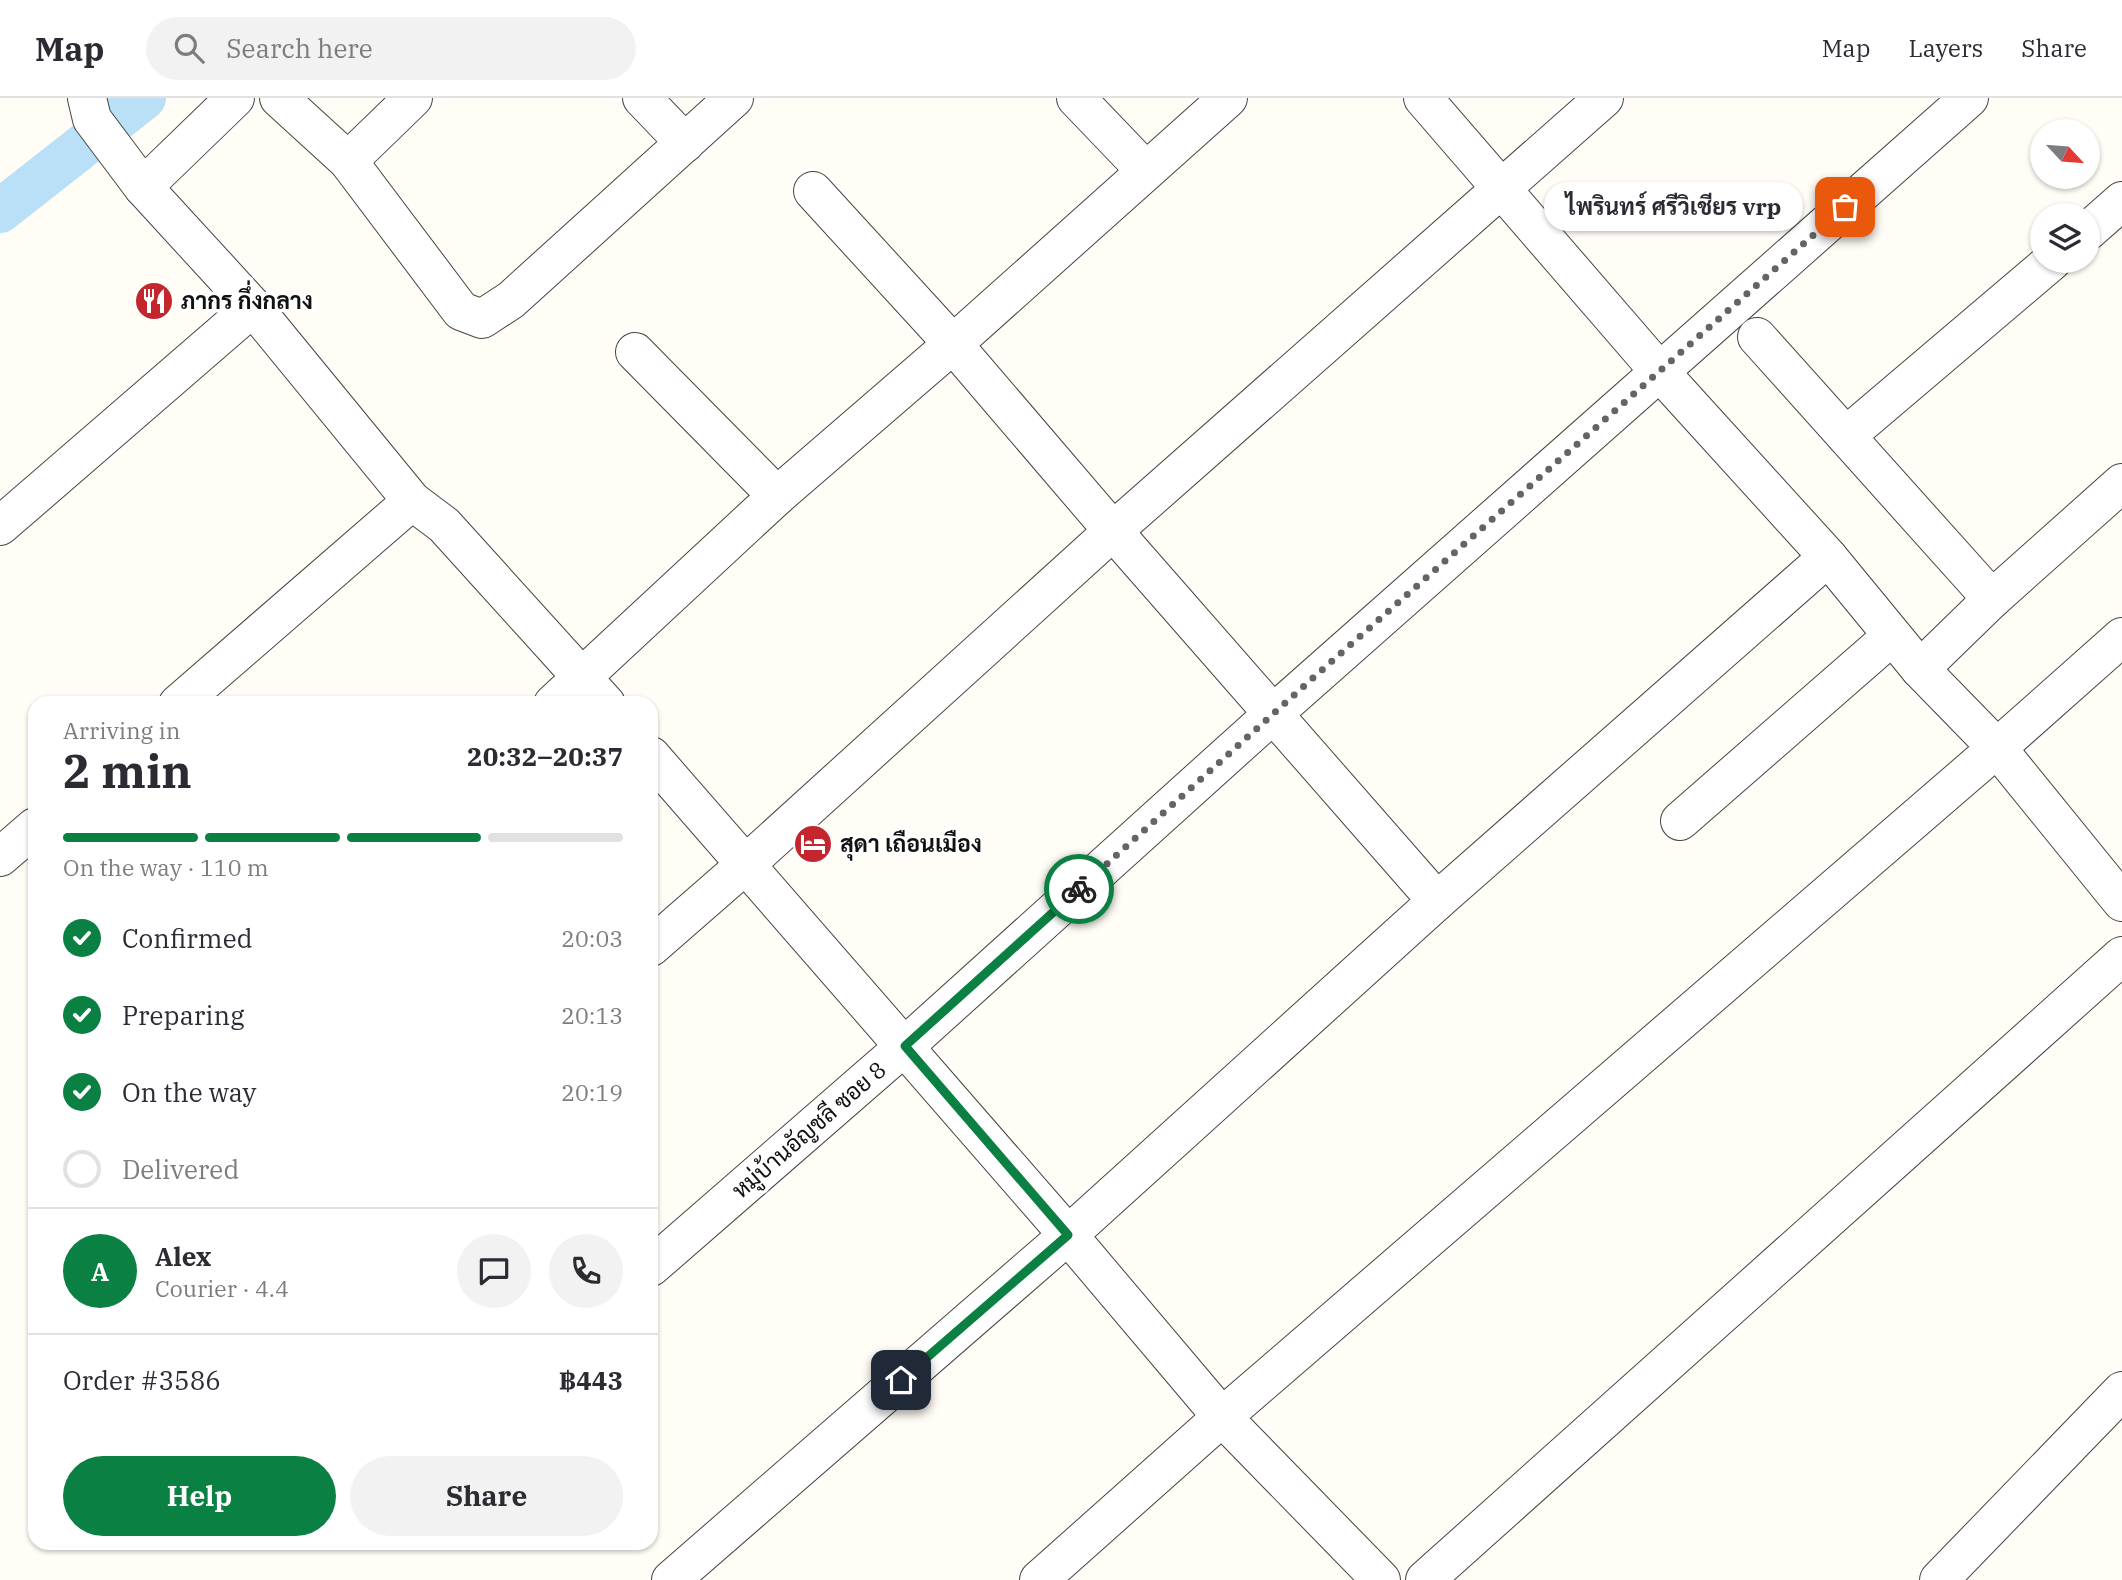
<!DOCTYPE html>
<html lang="en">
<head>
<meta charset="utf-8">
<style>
	:root { --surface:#fff; --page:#f2f2f3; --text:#2b2b33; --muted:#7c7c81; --line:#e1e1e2; --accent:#0b8043 }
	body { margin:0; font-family:"IBM Plex Serif",Sarabun,serif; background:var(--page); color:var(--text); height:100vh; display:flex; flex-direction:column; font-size:26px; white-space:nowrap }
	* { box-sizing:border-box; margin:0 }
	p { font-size:23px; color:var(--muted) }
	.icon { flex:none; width:38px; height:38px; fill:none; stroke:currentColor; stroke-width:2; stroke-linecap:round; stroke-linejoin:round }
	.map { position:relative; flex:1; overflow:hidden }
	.sheet { position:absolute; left:28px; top:598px; width:630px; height:854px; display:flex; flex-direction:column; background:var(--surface); border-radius:21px; box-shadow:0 2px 5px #0004 }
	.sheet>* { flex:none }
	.needle { width:46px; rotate:116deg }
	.tools { position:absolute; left:2030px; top:21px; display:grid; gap:14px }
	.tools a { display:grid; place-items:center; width:70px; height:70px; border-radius:50%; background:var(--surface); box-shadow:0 2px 5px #0004; font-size:35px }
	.pin { position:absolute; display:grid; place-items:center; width:60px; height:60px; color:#fff; margin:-30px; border-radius:14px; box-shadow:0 4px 10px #0006 }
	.courier { position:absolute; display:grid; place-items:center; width:70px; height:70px; margin:-35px; border:5px solid #0b8043; border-radius:50%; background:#fff; color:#222; box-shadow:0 2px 9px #0007 }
	.bubble { position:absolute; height:49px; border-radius:24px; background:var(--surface); box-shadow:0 2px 5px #0004; font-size:23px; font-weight:700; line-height:49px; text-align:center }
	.summary em { font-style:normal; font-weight:700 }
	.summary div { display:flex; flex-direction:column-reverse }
	.summary { display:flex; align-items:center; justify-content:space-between; height:119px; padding:0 35px }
	h1 { font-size:46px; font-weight:700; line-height:52px }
	.bar { display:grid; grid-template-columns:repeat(4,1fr); gap:10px 7px; align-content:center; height:84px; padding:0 35px }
	.bar i { height:9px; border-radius:5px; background:var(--line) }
	.bar .active { background:var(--accent) }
	.bar p { grid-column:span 4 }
	.line { display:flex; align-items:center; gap:18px; padding:0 35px; border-top:2px solid var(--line) }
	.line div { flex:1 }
	.round { display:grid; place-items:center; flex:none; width:74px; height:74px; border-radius:37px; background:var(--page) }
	ol { padding:0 35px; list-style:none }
	li { display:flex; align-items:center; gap:21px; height:77px }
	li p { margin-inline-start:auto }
	li .icon { padding:7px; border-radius:50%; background:var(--accent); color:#fff; stroke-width:4 }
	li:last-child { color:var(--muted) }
	li i { width:38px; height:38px; border:4px solid var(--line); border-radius:50% }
	.primary-button { display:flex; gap:14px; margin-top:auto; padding:14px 35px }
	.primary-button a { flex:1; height:80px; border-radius:42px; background:var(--accent); color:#fff; font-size:28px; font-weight:700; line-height:80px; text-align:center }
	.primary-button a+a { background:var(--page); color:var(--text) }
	header { display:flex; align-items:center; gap:42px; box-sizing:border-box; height:98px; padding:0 35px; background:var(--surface); border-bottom:2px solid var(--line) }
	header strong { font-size:33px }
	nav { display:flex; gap:38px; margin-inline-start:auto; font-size:24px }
	.search { width:490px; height:63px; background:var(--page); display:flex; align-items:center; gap:18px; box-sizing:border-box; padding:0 24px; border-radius:38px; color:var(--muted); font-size:26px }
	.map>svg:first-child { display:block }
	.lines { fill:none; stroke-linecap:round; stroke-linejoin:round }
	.canal { stroke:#b9e0f7; stroke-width:44 }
	.minor-casing { stroke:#444; stroke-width:40 }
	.minor { stroke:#fff; stroke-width:38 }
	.done { stroke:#646461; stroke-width:7; stroke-dasharray:0 12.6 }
	.route { stroke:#0b8043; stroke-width:9 }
	.labels { text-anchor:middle; stroke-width:7; stroke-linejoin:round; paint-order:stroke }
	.poi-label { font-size:23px; font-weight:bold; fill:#111; stroke:#fff; text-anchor:start }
	.street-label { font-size:23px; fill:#111; stroke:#fff }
</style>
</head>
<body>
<header>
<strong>Map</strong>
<div class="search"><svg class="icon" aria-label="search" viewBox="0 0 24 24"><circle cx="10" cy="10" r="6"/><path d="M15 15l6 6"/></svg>Search here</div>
<nav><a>Map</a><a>Layers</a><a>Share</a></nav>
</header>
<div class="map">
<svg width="2122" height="1482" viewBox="0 0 2122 1482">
	<rect width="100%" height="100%" fill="#fffdf5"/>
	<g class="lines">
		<path class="canal" d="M0 113 144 0"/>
		<defs>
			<g id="minor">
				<path d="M87 0 92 21 143 89 253 209 412 403 444 427 606 606"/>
				<path d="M279 0 348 63 461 213 482 221 511 202 734 0"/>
				<path d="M642 0 685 45"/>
				<path d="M1076 0 1145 72"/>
				<path d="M1423 0 1659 273 1828 459 1920 571 1997 650 2122 804"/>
				<path d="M348 63 413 0"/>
				<path d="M143 89 235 0"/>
				<path d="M813 93 953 246 1113 433 1437 803"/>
				<path d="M2088 133 2122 103"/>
				<path d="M1757 239 1992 501"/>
				<path d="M635 254 777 398"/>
				<path d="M1846 338 2052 163"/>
				<path d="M0 428 253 209"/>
				<path d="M1920 571 1992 501 2122 385"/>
				<path d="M178 606 412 403"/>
				<path d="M553 606 777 398 953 246 1228 0"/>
				<path d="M651 658 1068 1137 1222 1319 1381 1482"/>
				<path d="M1680 723 1892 538"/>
				<path d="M0 759 35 729"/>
				<path d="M651 849 745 767 1113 433 1604 0"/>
				<path d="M651 1169 905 948 1274 615 1969 0"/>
				<path d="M671 1482 1068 1137 1437 803 1828 459"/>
				<path d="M1039 1482 1222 1319 1997 650 2122 539"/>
				<path d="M1425 1482 2122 858"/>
				<path d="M1939 1482 2122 1293"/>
			</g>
		</defs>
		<use href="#minor" class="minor-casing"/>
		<use href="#minor" class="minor"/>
	</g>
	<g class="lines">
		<path class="done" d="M1079 791 1314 579 1845 109"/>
		<path class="route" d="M901 1282 1068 1137 905 948 1079 791"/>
	</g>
	<defs>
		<symbol id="restaurant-disc" viewBox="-11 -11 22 22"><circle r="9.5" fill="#c4262e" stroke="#fff"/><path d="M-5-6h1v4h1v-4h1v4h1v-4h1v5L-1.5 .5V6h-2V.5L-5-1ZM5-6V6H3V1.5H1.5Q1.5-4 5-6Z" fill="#fff"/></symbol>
		<symbol id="hotel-disc" viewBox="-11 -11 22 22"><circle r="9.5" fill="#c4262e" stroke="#fff"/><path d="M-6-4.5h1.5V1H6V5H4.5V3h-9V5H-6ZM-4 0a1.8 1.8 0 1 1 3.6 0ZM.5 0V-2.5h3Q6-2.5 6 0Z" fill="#fff"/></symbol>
	</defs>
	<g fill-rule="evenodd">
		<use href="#restaurant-disc" x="132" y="181" width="44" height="44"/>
		<use href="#hotel-disc" x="791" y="724" width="44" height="44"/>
	</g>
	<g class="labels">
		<g class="poi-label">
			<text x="181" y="211">ภากร กึ่งกลาง</text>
			<text x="840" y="754">สุดา เถือนเมือง</text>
		</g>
		<g class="street-label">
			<text transform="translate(809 1032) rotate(-41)" y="8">หมู่บ้านอัญชลี ซอย 8</text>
		</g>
	</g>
</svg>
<div class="tools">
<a><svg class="needle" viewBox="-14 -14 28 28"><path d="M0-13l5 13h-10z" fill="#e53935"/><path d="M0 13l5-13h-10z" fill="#7c7c81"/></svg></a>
<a><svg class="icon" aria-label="layers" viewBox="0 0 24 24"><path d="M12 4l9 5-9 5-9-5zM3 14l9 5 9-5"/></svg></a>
</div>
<div class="pin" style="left:1845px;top:109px;background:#ea580c"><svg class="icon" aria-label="bag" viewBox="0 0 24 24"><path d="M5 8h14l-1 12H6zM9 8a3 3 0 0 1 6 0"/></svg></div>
<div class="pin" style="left:901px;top:1282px;background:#1f2937"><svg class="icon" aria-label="home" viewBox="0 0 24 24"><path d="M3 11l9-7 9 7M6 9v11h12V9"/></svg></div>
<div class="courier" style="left:1079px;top:791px"><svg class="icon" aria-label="bike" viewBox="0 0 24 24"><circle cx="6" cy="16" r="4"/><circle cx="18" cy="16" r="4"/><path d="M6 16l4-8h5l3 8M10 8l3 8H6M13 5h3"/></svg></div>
<div class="bubble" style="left:1544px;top:84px;width:259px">ไพรินทร์ ศรีวิเชียร vrp</div>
<section class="sheet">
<div class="summary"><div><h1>2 min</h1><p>Arriving in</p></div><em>20:32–20:37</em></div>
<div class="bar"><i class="active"></i><i class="active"></i><i class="active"></i><i></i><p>On the way · 110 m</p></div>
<ol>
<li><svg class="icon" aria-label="check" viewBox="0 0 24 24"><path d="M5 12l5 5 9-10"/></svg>Confirmed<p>20:03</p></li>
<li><svg class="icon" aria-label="check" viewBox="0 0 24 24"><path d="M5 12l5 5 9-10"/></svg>Preparing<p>20:13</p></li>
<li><svg class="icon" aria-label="check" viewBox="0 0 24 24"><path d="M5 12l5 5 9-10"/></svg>On the way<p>20:19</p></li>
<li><i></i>Delivered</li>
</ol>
<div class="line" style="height:126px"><b class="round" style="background:var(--accent);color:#fff">A</b><div><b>Alex</b><p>Courier · 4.4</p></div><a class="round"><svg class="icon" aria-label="chat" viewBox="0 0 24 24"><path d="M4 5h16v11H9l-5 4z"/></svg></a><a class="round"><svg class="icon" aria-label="phone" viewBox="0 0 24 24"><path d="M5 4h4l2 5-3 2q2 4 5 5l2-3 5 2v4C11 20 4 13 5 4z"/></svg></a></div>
<div class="line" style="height:91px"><div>Order #3586</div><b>฿443</b></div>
<div class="primary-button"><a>Help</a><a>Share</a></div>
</section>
</div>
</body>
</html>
